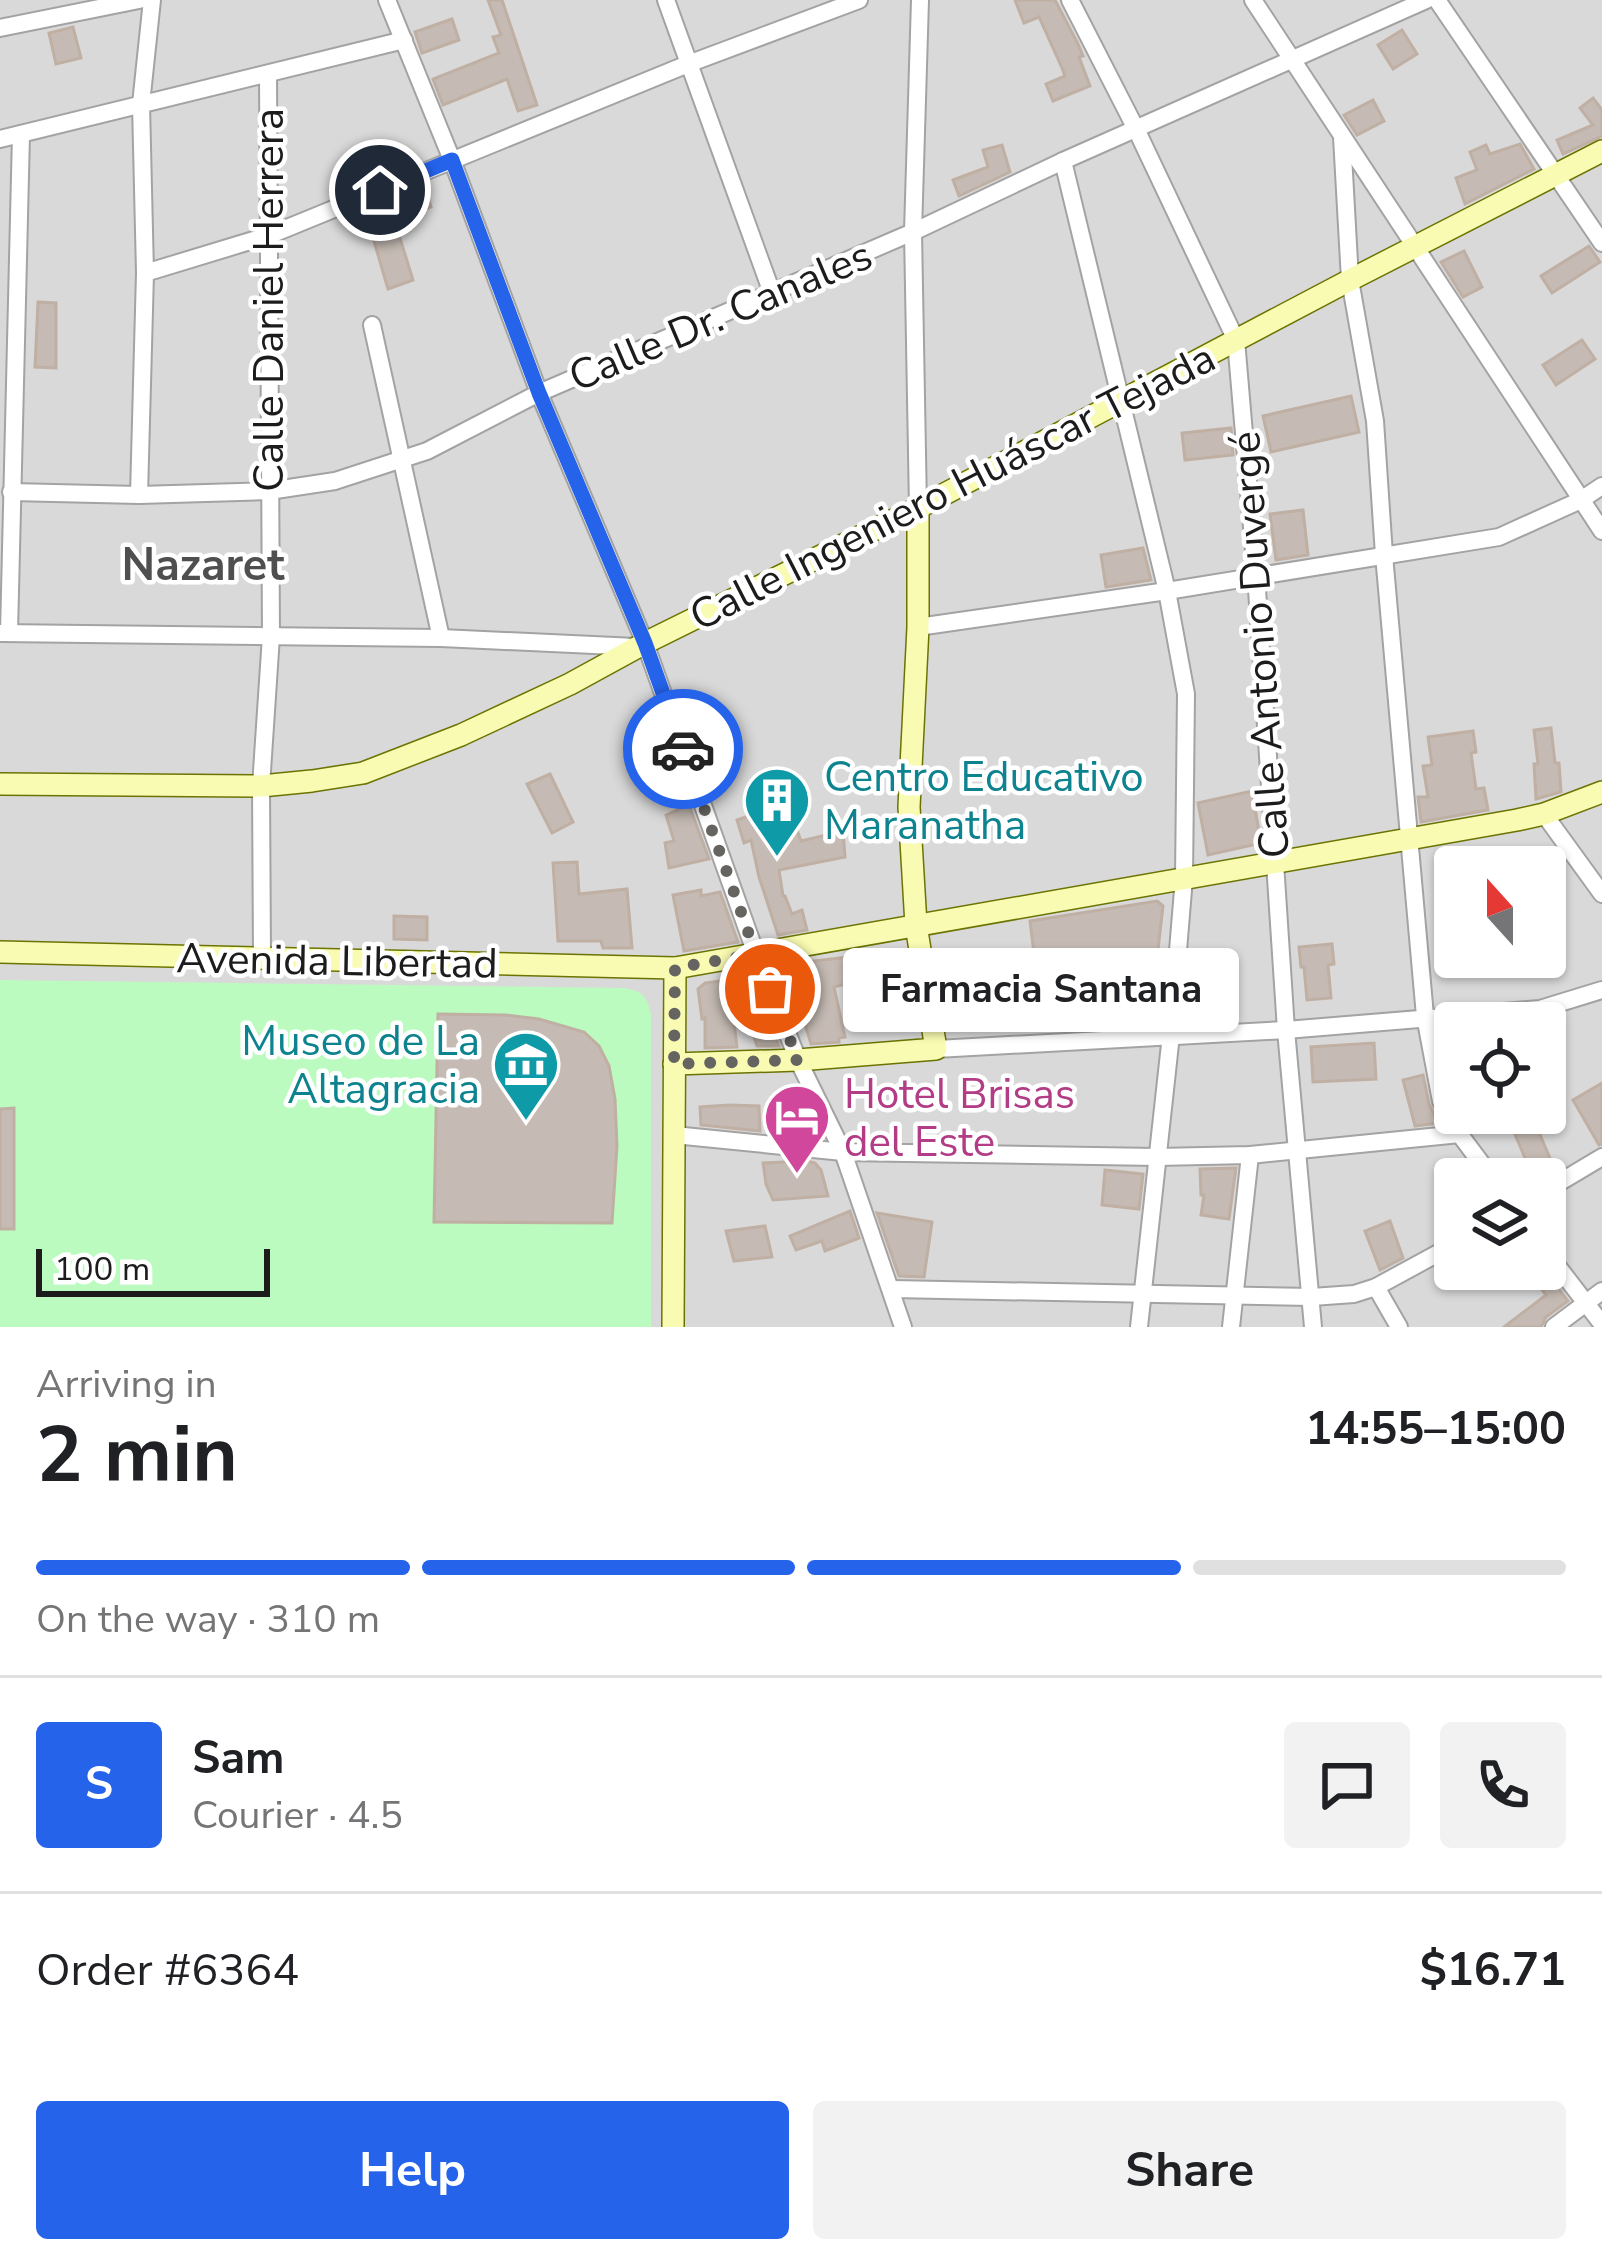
<!DOCTYPE html>
<html lang="en">
<head>
<meta charset="utf-8">
<style>
	:root { --surface:#fff; --page:#f2f2f2; --text:#202124; --muted:#757577; --line:#e0e0e0; --accent:#2563eb }
	body { margin:0; font-family:"Nunito Sans",sans-serif; background:var(--page); color:var(--text); height:100vh; display:flex; flex-direction:column; font-size:45px; white-space:nowrap }
	* { box-sizing:border-box; margin:0 }
	p { font-size:39px; color:var(--muted) }
	.icon { flex:none; width:66px; height:66px; fill:none; stroke:currentColor; stroke-width:2; stroke-linecap:round; stroke-linejoin:round }
	.map { position:relative; height:1327px; overflow:hidden }
	.sheet { display:flex; flex-direction:column; background:var(--surface); flex:1 }
	.sheet>* { flex:none }
	.needle { width:78px; rotate:339deg }
	.buttons { position:absolute; left:1434px; top:846px; display:grid; gap:24px }
	.buttons a { display:grid; place-items:center; width:132px; height:132px; border-radius:12px; background:var(--surface); box-shadow:0 3px 9px #0004; font-size:60px }
	.scale { position:absolute; left:36px; bottom:30px; width:234px; box-sizing:border-box; padding-left:12px; border:6px solid #1c1c1c; border-top:0; font-size:33px; line-height:42px; white-space:nowrap; color:#1c1c1c; -webkit-text-stroke:9px #fff; paint-order:stroke }
	.pin { position:absolute; display:grid; place-items:center; width:102px; height:102px; color:#fff; margin:-51px; border:6px solid #fff; border-radius:50%; box-shadow:0 3px 12px #0007 }
	.courier { position:absolute; display:grid; place-items:center; width:120px; height:120px; margin:-60px; border:9px solid #2563eb; border-radius:50%; background:#fff; color:#222; box-shadow:0 3px 15px #0007 }
	.bubble { position:absolute; height:84px; border-radius:12px; background:var(--surface); box-shadow:0 3px 9px #0004; font-size:39px; font-weight:700; line-height:84px; text-align:center }
	.overview em { font-style:normal; font-weight:700 }
	.overview div { display:flex; flex-direction:column-reverse }
	.overview { display:flex; align-items:center; justify-content:space-between; height:204px; padding:0 36px }
	h1 { font-size:78px; font-weight:700; line-height:90px }
	.bar { display:grid; grid-template-columns:repeat(4,1fr); gap:18px 12px; align-content:center; height:144px; padding:0 36px }
	.bar i { height:15px; border-radius:9px; background:var(--line) }
	.bar .current { background:var(--accent) }
	.bar p { grid-column:span 4 }
	.line { display:flex; align-items:center; gap:30px; padding:0 36px; border-top:3px solid var(--line) }
	.line div { flex:1 }
	.round { display:grid; place-items:center; flex:none; width:126px; height:126px; border-radius:12px; background:var(--page) }
	.primary-button { display:flex; gap:24px; margin-top:auto; padding:24px 36px }
	.primary-button a { flex:1; height:138px; border-radius:12px; background:var(--accent); color:#fff; font-size:48px; font-weight:700; line-height:138px; text-align:center }
	.primary-button a+a { background:var(--page); color:var(--text) }
	.map>svg:first-child { display:block }
	.residential { fill:#dad9d9; fill-rule:evenodd }
	.park { fill:#bbfbbf }
	.building { fill:#c5bbb4; stroke:#c0afa3; stroke-width:3 }
	.lines { fill:none; stroke-linecap:round; stroke-linejoin:round }
	.street-casing { stroke:#a3a3a3; stroke-width:20 }
	.secondary-casing { stroke:#6b7402; stroke-width:24 }
	.street { stroke:#fff; stroke-width:16 }
	.secondary { stroke:#f9fbb2; stroke-width:21 }
	.done { stroke:#666461; stroke-width:12; stroke-dasharray:0 21.6 }
	.route { stroke:#2563eb; stroke-width:15 }
	.labels { text-anchor:middle; stroke-width:9; stroke-linejoin:round; paint-order:stroke }
	.street-label { font-size:42px; fill:#1c1c1c; stroke:#fff }
	.culture-label { font-size:42px; fill:#0d838f; stroke:#fff; text-anchor:start }
	.hotel-label { font-size:42px; fill:#b23c85; stroke:#fff; text-anchor:start }
	.neighbourhood-label { font-size:45px; font-weight:bold; fill:#4f4f4f; stroke:#fff }
</style>
</head>
<body>
<div class="map">
<svg width="1602" height="1327" viewBox="0 0 1602 1327">
	<rect width="100%" height="100%" fill="#eee9e1"/>
	<path class="residential" d="M0 0H1602V1327H0ZM1455 867H1545V957H1455ZM1455 1023H1545V1113H1455ZM1455 1179H1545V1269H1455Z"/>
	<path class="park" d="M0 980 623 988C643 991 647 996 651 1015V1327H0Z"/>
	<g class="building">
		<path d="M488 0H502L537 105 518 111 507 79 443 105 433 79 499 53 493 37 501 35Z"/>
		<path d="M1015 0H1055L1078 44 1083 56 1079 57 1090 86 1053 101 1046 84 1065 76 1062 68 1039 17 1024 23Z"/>
		<path d="M452 19 459 40 422 53 415 32Z"/>
		<path d="M73 27 81 58 56 64 49 33Z"/>
		<path d="M1402 30 1417 54 1393 69 1378 45Z"/>
		<path d="M1593 98 1602 110V136L1563 154 1557 140 1593 125 1580 108Z"/>
		<path d="M1373 100 1384 121 1357 135 1344 115Z"/>
		<path d="M1520 144 1534 169 1465 204 1456 178 1477 170 1470 152 1486 145 1490 154Z"/>
		<path d="M1002 145 1010 172 959 196 953 180 988 167 983 150Z"/>
		<path d="M425 188 431 207 394 219 413 280 388 289 366 214Z"/>
		<path d="M1589 246 1600 262 1552 293 1541 276Z"/>
		<path d="M1464 251 1482 287 1463 297 1441 262Z"/>
		<path d="M38 302 56 303V368L35 367Z"/>
		<path d="M1582 340 1595 359 1556 385 1543 365Z"/>
		<path d="M1351 396 1359 432 1271 452 1263 416Z"/>
		<path d="M1231 428 1233 455 1185 460 1182 433Z"/>
		<path d="M1303 510 1308 555 1276 560 1270 514Z"/>
		<path d="M1143 548 1151 580 1106 587 1101 555Z"/>
		<path d="M1551 728 1555 763H1559L1561 792 1536 799 1534 764H1538L1534 730Z"/>
		<path d="M1473 731 1476 752 1471 753 1476 789 1484 788 1488 810 1421 822 1418 797H1428L1423 766 1432 765 1428 737Z"/>
		<path d="M550 774 573 822 552 833 527 784Z"/>
		<path d="M1252 791 1261 843 1208 855 1198 803Z"/>
		<path d="M787 803 801 841 843 831 845 857 779 870 783 896H785L792 914 802 910 807 930 778 935 759 877 751 840 744 843 737 820Z"/>
		<path d="M689 805 709 859 669 868 665 843 674 841 666 815Z"/>
		<path d="M577 862 579 894 627 889 632 948H603L601 941H558L553 863Z"/>
		<path d="M701 890V896L720 892 738 942 684 951 673 895Z"/>
		<path d="M1157 901 1163 906 1156 967 1110 961V978L1089 974V986L1037 978 1030 921Z"/>
		<path d="M394 916 427 917V940L394 939Z"/>
		<path d="M1332 944 1334 964 1328 965 1331 998 1307 1000 1304 967H1301L1299 947Z"/>
		<path d="M857 956 860 980 834 987 845 1037 839 1038V1042L811 1044 788 968 806 962Z"/>
		<path d="M752 978 771 1027 779 1046H757L736 980Z"/>
		<path d="M729 980 737 1047 705 1048V1018L702 1019 698 989 705 983Z"/>
		<path d="M438 1014 505 1015 539 1019 584 1032 599 1046 609 1066 615 1099 617 1146 612 1223 434 1222Z"/>
		<path d="M1374 1043 1376 1079 1313 1082 1311 1047Z"/>
		<path d="M1423 1075 1429 1104 1438 1123 1415 1126 1403 1080Z"/>
		<path d="M1602 1083V1144L1599 1145 1573 1100Z"/>
		<path d="M730 1105 759 1106 760 1131 701 1125 700 1107Z"/>
		<path d="M14 1108V1229H0V1109Z"/>
		<path d="M1535 1123 1555 1170 1540 1179H1534L1514 1132Z"/>
		<path d="M807 1161 815 1163 821 1170 828 1196 773 1200 766 1184 763 1163Z"/>
		<path d="M1236 1168 1229 1219 1201 1215 1204 1195H1201L1200 1169Z"/>
		<path d="M1105 1170 1143 1174 1139 1209 1102 1205Z"/>
		<path d="M850 1211 859 1238 825 1251 822 1241 796 1250 790 1236Z"/>
		<path d="M877 1213 932 1222 924 1277 899 1276Z"/>
		<path d="M1390 1221 1403 1258 1380 1270 1365 1231Z"/>
		<path d="M765 1226 772 1257 734 1261 726 1231Z"/>
		<path d="M1547 1274 1568 1301 1546 1317 1541 1327H1504L1546 1295 1536 1282Z"/>
	</g>
	<g class="lines">
		<defs>
			<g id="street">
				<path d="M387 0 452 160 539 393 645 643 756 954 798 1060 843 1152 903 1327"/>
				<path d="M666 0 772 293"/>
				<path d="M1070 0 1137 131 1236 340 1256 574 1286 1030 1313 1327"/>
				<path d="M1253 0 1602 531"/>
				<path d="M1437 0 1602 243"/>
				<path d="M0 28 139 0"/>
				<path d="M1342 137 1350 280 1375 421 1384 555 1425 1016 1441 1101 1455 1128 1493 1179"/>
				<path d="M0 139 404 40"/>
				<path d="M1063 161 1167 591 1186 694 1184 878 1171 1035 1139 1327"/>
				<path d="M145 273 270 235 688 64 859 0"/>
				<path d="M372 325 441 638"/>
				<path d="M11 492 139 495 269 491 335 481 427 451 539 393 913 232 1063 161 1426 0"/>
				<path d="M139 495 145 273 141 104 152 0"/>
				<path d="M918 508 913 232 920 0"/>
				<path d="M918 627 1167 591 1499 537 1581 500 1602 486"/>
				<path d="M0 633 441 638 636 647"/>
				<path d="M9 633 21 134"/>
				<path d="M1544 814 1602 894"/>
				<path d="M262 958 261 786 271 636 268 74"/>
				<path d="M936 1049 1286 1030 1540 1009 1602 990"/>
				<path d="M674 1135 843 1152 1157 1157 1250 1155 1460 1134"/>
				<path d="M1545 1191 1602 1157"/>
				<path d="M1545 1250 1602 1324"/>
				<path d="M1376 1287 1399 1327"/>
				<path d="M892 1289 1312 1297 1354 1294 1376 1287 1455 1244"/>
				<path d="M1231 1327 1250 1155"/>
				<path d="M1554 1327 1602 1291"/>
			</g>
			<g id="secondary">
				<path d="M0 784 261 786 312 781 363 773 461 735 570 684 645 643 918 508 1350 280 1602 151"/>
				<path d="M0 952 675 968 1517 820 1544 814 1602 792"/>
				<path d="M674 1064 798 1060 936 1049 916 925 909 807 918 627V508"/>
				<path d="M673 1327 675 968"/>
			</g>
		</defs>
		<use href="#street" class="street-casing"/>
		<use href="#secondary" class="secondary-casing"/>
		<use href="#street" class="street"/>
		<use href="#secondary" class="secondary"/>
	</g>
	<g class="lines">
		<path class="done" d="M683 749 756 954 675 968 674 1064 798 1060 770 989"/>
		<path class="route" d="M380 190 452 160 539 393 645 643 683 749"/>
	</g>
	<defs>
		<symbol id="building-pin" viewBox="-11 -11 22 30"><path d="M0 17L-7.5 6A9.5 9.5 0 1 1 7.5 6Z" fill="#0f9aa8" stroke="#fff"/><path d="M-4-6H4V6H1V3H-1V6H-4ZM-2.5-4.3h1.7v1.8h-1.7ZM.8-4.3h1.7v1.8H.8ZM-2.5-1h1.7V.8h-1.7ZM.8-1h1.7V.8H.8Z" fill="#fff"/></symbol>
		<symbol id="museum-pin" viewBox="-11 -11 22 30"><path d="M0 17L-7.5 6A9.5 9.5 0 1 1 7.5 6Z" fill="#0f9aa8" stroke="#fff"/><path d="M0-6L6-3V-2H-6V-3ZM-5-1h2V3h-2ZM-1-1h2V3h-2ZM3-1h2V3H3ZM-6 4H6V6H-6Z" fill="#fff"/></symbol>
		<symbol id="hotel-pin" viewBox="-11 -11 22 30"><path d="M0 17L-7.5 6A9.5 9.5 0 1 1 7.5 6Z" fill="#d1479c" stroke="#fff"/><path d="M-6-4.5h1.5V1H6V5H4.5V3h-9V5H-6ZM-4 0a1.8 1.8 0 1 1 3.6 0ZM.5 0V-2.5h3Q6-2.5 6 0Z" fill="#fff"/></symbol>
	</defs>
	<g fill-rule="evenodd">
		<use href="#building-pin" x="739" y="762" width="76" height="104"/>
		<use href="#museum-pin" x="488" y="1026" width="76" height="104"/>
		<use href="#hotel-pin" x="759" y="1079" width="76" height="104"/>
	</g>
	<g class="labels">
		<g class="street-label">
			<text transform="translate(268 300) rotate(-90)" y="15">Calle Daniel Herrera</text>
			<text transform="translate(720 315) rotate(-23)" y="15">Calle Dr. Canales</text>
			<text transform="translate(952 486) rotate(-27)" y="15">Calle Ingeniero Huáscar Tejada</text>
			<text transform="translate(1259 645) rotate(-94)" y="15">Calle Antonio Duvergé</text>
			<text transform="translate(337 960) rotate(1)" y="15">Avenida Libertad</text>
		</g>
		<g class="culture-label">
			<text x="824" y="791">Centro Educativo<tspan x="824" dy="48">Maranatha</tspan></text>
			<text x="480" y="1055" text-anchor="end">Museo de La<tspan x="480" dy="48">Altagracia</tspan></text>
		</g>
		<g class="hotel-label">
			<text x="844" y="1108">Hotel Brisas<tspan x="844" dy="48">del Este</tspan></text>
		</g>
		<g class="neighbourhood-label">
			<text x="203" y="580">Nazaret</text>
		</g>
	</g>
</svg>
<div class="buttons">
<a><svg class="needle" viewBox="-14 -14 28 28"><path d="M0-13l5 13h-10z" fill="#e53935"/><path d="M0 13l5-13h-10z" fill="#757577"/></svg></a>
<a><svg class="icon" aria-label="locate" viewBox="0 0 24 24"><circle cx="12" cy="12" r="6"/><path d="M12 2v4M12 18v4M2 12h4M18 12h4"/></svg></a>
<a><svg class="icon" aria-label="layers" viewBox="0 0 24 24"><path d="M12 4l9 5-9 5-9-5zM3 14l9 5 9-5"/></svg></a>
</div>
<div class="scale">100 m</div>
<div class="pin" style="left:770px;top:989px;background:#ea580c"><svg class="icon" aria-label="bag" viewBox="0 0 24 24"><path d="M5 8h14l-1 12H6zM9 8a3 3 0 0 1 6 0"/></svg></div>
<div class="pin" style="left:380px;top:190px;background:#1f2937"><svg class="icon" aria-label="home" viewBox="0 0 24 24"><path d="M3 11l9-7 9 7M6 9v11h12V9"/></svg></div>
<div class="courier" style="left:683px;top:749px"><svg class="icon" aria-label="car" viewBox="0 0 24 24"><path d="M5 17H2v-5l4-1 3-4h7l3 4 3 1v5h-3M9 17h6M6 11h13"/><circle cx="7" cy="17" r="2"/><circle cx="17" cy="17" r="2"/></svg></div>
<div class="bubble" style="left:843px;top:948px;width:396px">Farmacia Santana</div>
</div>
<section class="sheet">
<div class="overview"><div><h1>2 min</h1><p>Arriving in</p></div><em>14:55–15:00</em></div>
<div class="bar"><i class="current"></i><i class="current"></i><i class="current"></i><i></i><p>On the way · 310 m</p></div>
<div class="line" style="height:216px"><b class="round" style="background:var(--accent);color:#fff">S</b><div><b>Sam</b><p>Courier · 4.5</p></div><a class="round"><svg class="icon" aria-label="chat" viewBox="0 0 24 24"><path d="M4 5h16v11H9l-5 4z"/></svg></a><a class="round"><svg class="icon" aria-label="phone" viewBox="0 0 24 24"><path d="M5 4h4l2 5-3 2q2 4 5 5l2-3 5 2v4C11 20 4 13 5 4z"/></svg></a></div>
<div class="line" style="height:156px"><div>Order #6364</div><b>$16.71</b></div>
<div class="primary-button"><a>Help</a><a>Share</a></div>
</section>
</body>
</html>
